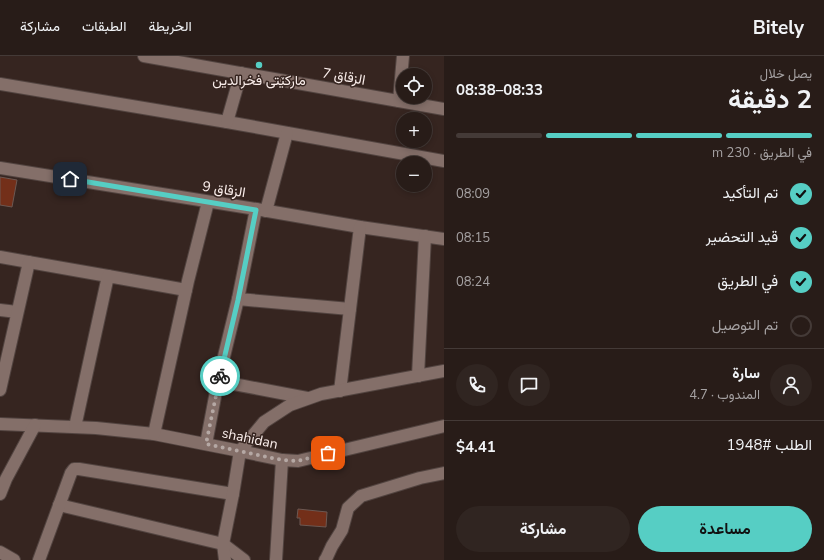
<!DOCTYPE html>
<html lang="ar">
<head>
<meta charset="utf-8">
<style>
	:root { --surface:#281c18; --page:#302521; --text:#f1f3f6; --muted:#a5a1a2; --line:#443a37; --accent:#56cec4 }
	body { margin:0; font-family:"Nunito Sans",Vazirmatn,sans-serif; background:var(--page); color:var(--text); direction:rtl; height:100vh; display:flex; flex-direction:column; font-size:15px; white-space:nowrap }
	* { box-sizing:border-box; margin:0 }
	p { font-size:13px; color:var(--muted) }
	.icon { flex:none; width:22px; height:22px; fill:none; stroke:currentColor; stroke-width:2; stroke-linecap:round; stroke-linejoin:round }
	.map { position:relative; flex:1; overflow:hidden; direction:ltr }
	.details { display:flex; flex-direction:column; background:var(--surface); width:380px }
	.details>* { flex:none }
	.tools { position:absolute; left:396px; top:12px; display:grid; gap:8px }
	.tools a { display:grid; place-items:center; width:36px; height:36px; border-radius:50%; background:var(--surface); box-shadow:0 2px 6px #0003,0 0 0 1px var(--line); font-size:20px }
	.pin { position:absolute; display:grid; place-items:center; width:34px; height:34px; color:#fff; margin:-17px; border-radius:8px; box-shadow:0 2px 6px #0006 }
	.courier { position:absolute; display:grid; place-items:center; width:40px; height:40px; margin:-20px; border:3px solid #56cec4; border-radius:50%; background:#fff; color:#222; box-shadow:0 1px 5px #0007 }
	.headline em { font-style:normal; font-weight:700 }
	.headline div { display:flex; flex-direction:column-reverse }
	.headline { display:flex; align-items:center; justify-content:space-between; height:68px; padding:0 12px }
	h1 { font-size:26px; font-weight:700; line-height:30px }
	.bar { display:grid; grid-template-columns:repeat(4,1fr); gap:6px 4px; align-content:center; height:48px; padding:0 12px }
	.bar i { height:5px; border-radius:3px; background:var(--line) }
	.bar .on { background:var(--accent) }
	.bar p { grid-column:span 4 }
	.line { display:flex; align-items:center; gap:10px; padding:0 12px; border-top:1px solid var(--line) }
	.line div { flex:1 }
	.round { display:grid; place-items:center; flex:none; width:42px; height:42px; border-radius:21px; background:var(--page) }
	ol { padding:0 12px; list-style:none }
	li { display:flex; align-items:center; gap:12px; height:44px }
	li p { margin-inline-start:auto }
	li .icon { padding:4px; border-radius:50%; background:var(--accent); color:#111; stroke-width:4 }
	li:last-child { color:var(--muted) }
	li i { width:22px; height:22px; border:2px solid var(--line); border-radius:50% }
	.cta { display:flex; gap:8px; margin-top:auto; padding:8px 12px }
	.cta a { flex:1; height:46px; border-radius:24px; background:var(--accent); color:#111; font-size:16px; font-weight:700; line-height:46px; text-align:center }
	.cta a+a { background:var(--page); color:var(--text) }
	header { display:flex; align-items:center; gap:24px; box-sizing:border-box; height:56px; padding:0 20px; background:var(--surface); border-bottom:1px solid var(--line) }
	header strong { font-size:19px }
	nav { display:flex; gap:22px; margin-inline-start:auto; font-size:14px }
	main { display:flex; flex:1; min-height:0 }
	.map>svg:first-child { display:block }
	.building { fill:#732f19; stroke:#6c5852 }
	.lines { fill:none; stroke-linecap:round; stroke-linejoin:round }
	.street-casing { stroke:#524440; stroke-width:14 }
	.street { stroke:#846f69; stroke-width:12 }
	.done { stroke:#b5a8a4; stroke-width:4; stroke-dasharray:0 7.2 }
	.route { stroke:#56cec4; stroke-width:5 }
	.poi-dot { fill:#56cec4; stroke:#362520; stroke-width:1.5 }
	.labels { text-anchor:middle; stroke-width:3; stroke-linejoin:round; paint-order:stroke }
	.street-label { font-size:14px; fill:#faeeeb; stroke:#362520 }
	.poi-label { font-size:14px; fill:#faeeeb; stroke:#362520 }
</style>
</head>
<body>
<header>
<strong>Bitely</strong>
<nav><a>الخريطة</a><a>الطبقات</a><a>مشاركة</a></nav>
</header>
<main>
<section class="details">
<div class="headline"><div><h1>2 دقيقة</h1><p>يصل خلال</p></div><em>08:33–08:38</em></div>
<div class="bar"><i class="on"></i><i class="on"></i><i class="on"></i><i></i><p>في الطريق · 230 m</p></div>
<ol>
<li><svg class="icon" aria-label="check" viewBox="0 0 24 24"><path d="M5 12l5 5 9-10"/></svg>تم التأكيد<p>08:09</p></li>
<li><svg class="icon" aria-label="check" viewBox="0 0 24 24"><path d="M5 12l5 5 9-10"/></svg>قيد التحضير<p>08:15</p></li>
<li><svg class="icon" aria-label="check" viewBox="0 0 24 24"><path d="M5 12l5 5 9-10"/></svg>في الطريق<p>08:24</p></li>
<li><i></i>تم التوصيل</li>
</ol>
<div class="line" style="height:72px"><a class="round"><svg class="icon" aria-label="person" viewBox="0 0 24 24"><circle cx="12" cy="8" r="4"/><path d="M4 21q1-7 8-7t8 7"/></svg></a><div><b>سارة</b><p>المندوب · 4.7</p></div><a class="round"><svg class="icon" aria-label="chat" viewBox="0 0 24 24"><path d="M4 5h16v11H9l-5 4z"/></svg></a><a class="round"><svg class="icon" aria-label="phone" viewBox="0 0 24 24"><path d="M5 4h4l2 5-3 2q2 4 5 5l2-3 5 2v4C11 20 4 13 5 4z"/></svg></a></div>
<div class="line" style="height:52px"><div>الطلب #1948</div><b>$4.41</b></div>
<div class="cta"><a>مساعدة</a><a>مشاركة</a></div>
</section>
<div class="map">
<svg width="444" height="504" viewBox="0 0 444 504">
	<rect width="100%" height="100%" fill="#362520"/>
	<g class="building">
		<path d="M0 121 17 124 12 151 0 149Z"/>
		<path d="M298 453 327 456 326 471 300 469V462H297Z"/>
	</g>
	<g class="lines">
		<defs>
			<g id="street">
				<path d="M144 0 444 53"/>
				<path d="M0 28 227 66 444 105"/>
				<path d="M399 45 403 0"/>
				<path d="M227 66 241 17"/>
				<path d="M0 112 256 153 360 171 444 183"/>
				<path d="M256 153 238 243 350 253"/>
				<path d="M266 155 287 77"/>
				<path d="M0 201 108 220"/>
				<path d="M238 243 218 325 307 342"/>
				<path d="M0 254 17 256"/>
				<path d="M418 320 425 180"/>
				<path d="M0 334 29 206"/>
				<path d="M340 335 360 171"/>
				<path d="M0 368 96 372 154 378 240 395 282 404 298 405 444 370"/>
				<path d="M75 371 108 220 186 234"/>
				<path d="M154 378 188 225 208 146"/>
				<path d="M206 388 218 325"/>
				<path d="M0 438 6 423 35 369"/>
				<path d="M59 449 223 488 244 504"/>
				<path d="M0 496 14 504"/>
				<path d="M39 504 71 417 74 413H79L233 438"/>
				<path d="M225 504 223 488 233 438 240 395 264 366 290 349 321 338 444 315"/>
				<path d="M276 504 282 404"/>
				<path d="M325 504 326 503 332 490 342 474 348 452 361 440 420 422 444 417"/>
			</g>
		</defs>
		<use href="#street" class="street-casing"/>
		<use href="#street" class="street"/>
	</g>
	<g class="lines">
		<path class="done" d="M220 320 206 388 282 404 298 405 328 397"/>
		<path class="route" d="M70 123 256 154 238 244 220 320"/>
	</g>
	<circle class="poi-dot" cx="259" cy="9" r="4"/>
	<g class="labels">
		<g class="street-label">
			<text transform="translate(344 20) rotate(10)" y="5">الزقاق 7</text>
			<text transform="translate(224 133) rotate(9)" y="5">الزقاق 9</text>
			<text transform="translate(250 382) rotate(12)" y="5">shahidan</text>
		</g>
		<g class="poi-label">
			<text x="259" y="29">مارکێتی فخرالدین</text>
		</g>
	</g>
</svg>
<div class="tools">
<a><svg class="icon" aria-label="locate" viewBox="0 0 24 24"><circle cx="12" cy="12" r="6"/><path d="M12 2v4M12 18v4M2 12h4M18 12h4"/></svg></a>
<a>+</a>
<a>−</a>
</div>
<div class="pin" style="left:328px;top:397px;background:#ea580c"><svg class="icon" aria-label="bag" viewBox="0 0 24 24"><path d="M5 8h14l-1 12H6zM9 8a3 3 0 0 1 6 0"/></svg></div>
<div class="pin" style="left:70px;top:123px;background:#1f2937"><svg class="icon" aria-label="home" viewBox="0 0 24 24"><path d="M3 11l9-7 9 7M6 9v11h12V9"/></svg></div>
<div class="courier" style="left:220px;top:320px"><svg class="icon" aria-label="bike" viewBox="0 0 24 24"><circle cx="6" cy="16" r="4"/><circle cx="18" cy="16" r="4"/><path d="M6 16l4-8h5l3 8M10 8l3 8H6M13 5h3"/></svg></div>
</div>
</main>
</body>
</html>
